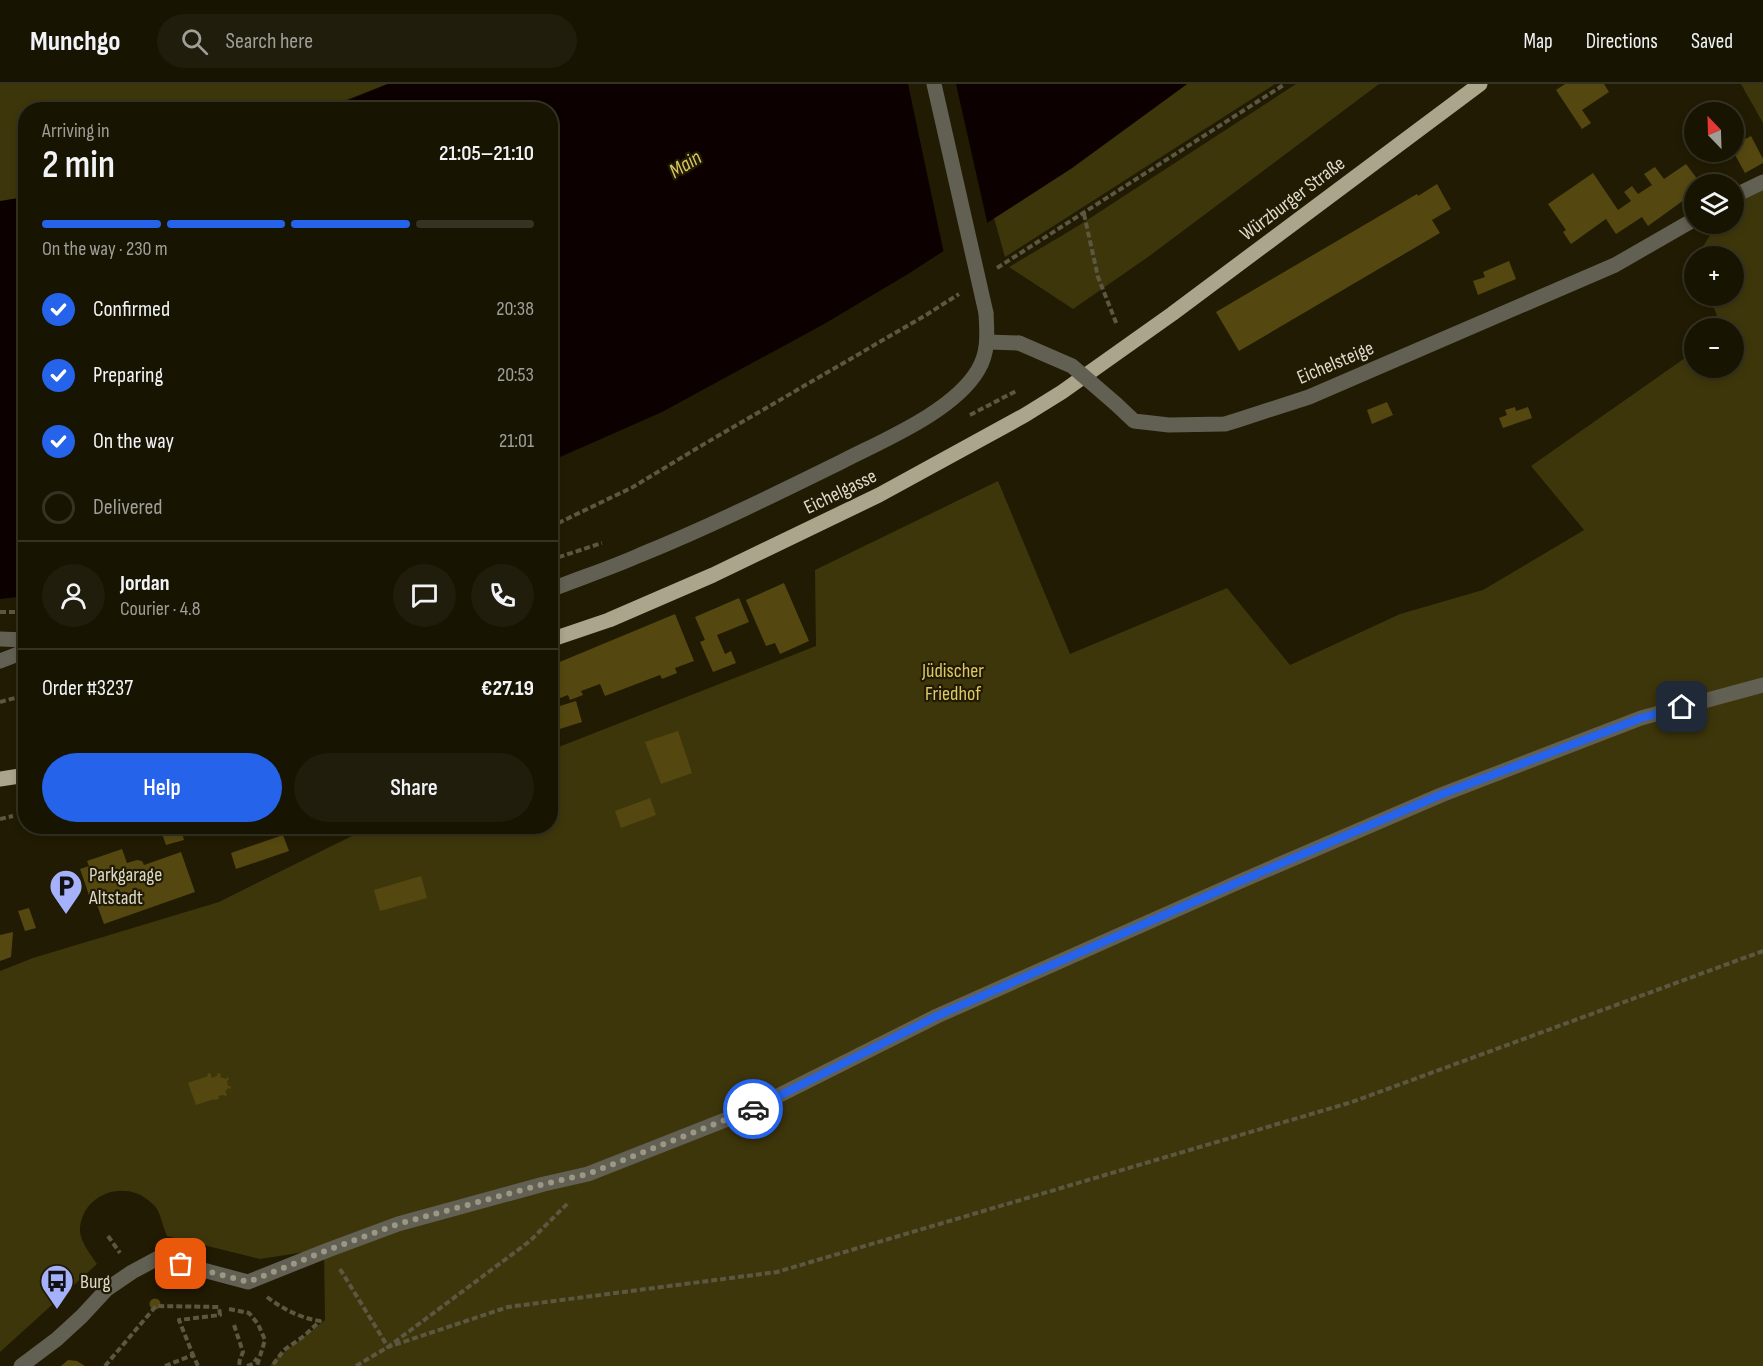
<!DOCTYPE html>
<html lang="en">
<head>
<meta charset="utf-8">
<style>
	:root { --surface:#181402; --page:#211d0c; --text:#f1f3f6; --muted:#9f9e99; --line:#363324; --accent:#2563eb }
	body { margin:0; font-family:"Sofia Sans Condensed",sans-serif; background:var(--page); color:var(--text); height:100vh; display:flex; flex-direction:column; font-size:22px; white-space:nowrap }
	* { box-sizing:border-box; margin:0 }
	p { font-size:20px; color:var(--muted) }
	.icon { flex:none; width:33px; height:33px; fill:none; stroke:currentColor; stroke-width:2; stroke-linecap:round; stroke-linejoin:round }
	.map { position:relative; flex:1; overflow:hidden }
	.panel { position:absolute; left:18px; top:18px; width:540px; height:732px; display:flex; flex-direction:column; background:var(--surface); border-radius:24px; box-shadow:0 3px 9px #0003,0 0 0 2px var(--line) }
	.panel>* { flex:none }
	.needle { width:39px; rotate:337deg }
	.controls { position:absolute; left:1684px; top:18px; display:grid; gap:12px }
	.controls a { display:grid; place-items:center; width:60px; height:60px; border-radius:50%; background:var(--surface); box-shadow:0 3px 9px #0003,0 0 0 2px var(--line); font-size:30px }
	.pin { position:absolute; display:grid; place-items:center; width:51px; height:51px; color:#fff; margin:-26px; border-radius:12px; box-shadow:0 3px 9px #0006 }
	.courier { position:absolute; display:grid; place-items:center; width:60px; height:60px; margin:-30px; border:4px solid #2563eb; border-radius:50%; background:#fff; color:#222; box-shadow:0 2px 8px #0007 }
	.head em { font-style:normal; font-weight:600 }
	.head div { display:flex; flex-direction:column-reverse }
	.head { display:flex; align-items:center; justify-content:space-between; height:102px; padding:0 24px }
	h1 { font-size:39px; font-weight:600; line-height:45px }
	.bar { display:grid; grid-template-columns:repeat(4,1fr); gap:9px 6px; align-content:center; height:72px; padding:0 24px }
	.bar i { height:8px; border-radius:4px; background:var(--line) }
	.bar .current { background:var(--accent) }
	.bar p { grid-column:span 4 }
	.line { display:flex; align-items:center; gap:15px; padding:0 24px; border-top:2px solid var(--line) }
	.line div { flex:1 }
	.round { display:grid; place-items:center; flex:none; width:63px; height:63px; border-radius:32px; background:var(--page) }
	ol { padding:0 24px; list-style:none }
	li { display:flex; align-items:center; gap:18px; height:66px }
	li p { margin-inline-start:auto }
	li .icon { padding:6px; border-radius:50%; background:var(--accent); color:#fff; stroke-width:4 }
	li:last-child { color:var(--muted) }
	li i { width:33px; height:33px; border:3px solid var(--line); border-radius:50% }
	.cta { display:flex; gap:12px; margin-top:auto; padding:12px 24px }
	.cta a { flex:1; height:69px; border-radius:36px; background:var(--accent); color:#fff; font-size:24px; font-weight:600; line-height:69px; text-align:center }
	.cta a+a { background:var(--page); color:var(--text) }
	header { display:flex; align-items:center; gap:36px; box-sizing:border-box; height:84px; padding:0 30px; background:var(--surface); border-bottom:2px solid var(--line) }
	header strong { font-size:28px }
	nav { display:flex; gap:33px; margin-inline-start:auto; font-size:21px }
	.search { width:420px; height:54px; background:var(--page); display:flex; align-items:center; gap:15px; box-sizing:border-box; padding:0 21px; border-radius:33px; color:var(--muted); font-size:22px }
	.map>svg:first-child { display:block }
	.green { fill:#3e360b }
	.water { fill:#0c0100 }
	.pier { fill:#201b02 }
	.building { fill:#544810 }
	.lines { fill:none; stroke-linecap:round; stroke-linejoin:round }
	.path { stroke:#5b5741; stroke-width:4; stroke-dasharray:6 3; stroke-linecap:butt }
	.minor { stroke:#625f53; stroke-width:15 }
	.major { stroke:#aba58c; stroke-width:15 }
	.minor-bridge { stroke:#625f53; stroke-width:15 }
	.done { stroke:#9b9785; stroke-width:6; stroke-dasharray:0 10.8 }
	.route { stroke:#2563eb; stroke-width:8 }
	.labels { text-anchor:middle; stroke-width:4.5; stroke-linejoin:round; paint-order:stroke }
	.street-label { font-size:20px; fill:#dddacb; stroke:#201b02 }
	.park-label { font-size:20px; fill:#dfc965; stroke:#201b02 }
	.poi-label { font-size:20px; fill:#dddacb; stroke:#201b02; text-anchor:start }
	.water-label { font-size:21px; font-style:italic; fill:#dbc560; stroke:#201b02 }
</style>
</head>
<body>
<header>
<strong>Munchgo</strong>
<div class="search"><svg class="icon" aria-label="search" viewBox="0 0 24 24"><circle cx="10" cy="10" r="6"/><path d="M15 15l6 6"/></svg>Search here</div>
<nav><a>Map</a><a>Directions</a><a>Saved</a></nav>
</header>
<div class="map">
<svg width="1763" height="1282" viewBox="0 0 1763 1282">
	<rect width="100%" height="100%" fill="#201b02"/>
	<g class="green">
		<path d="M0 0H387L323 25 26 26 25 117 0 122Z"/>
		<path d="M1187 0H1275L1005 173 994 134 1072 84Z"/>
		<path d="M1296 0H1379L1148 173 1073 225 1009 183 1078 142Z"/>
		<path d="M1741 0H1763V39Z"/>
		<path d="M1763 98V1282H270L274 1276 325 1236 324 1165 260 1175 167 1152C163 1143 161 1130 155 1122 154 1121 149 1117 148 1116 122 1095 80 1112 80 1147 81 1159 91 1171 97 1180L0 1268V887L33 874 219 818 370 743 550 742 551 666 816 562 815 486 998 397 1070 570 1227 504 1290 581 1400 530 1483 506 1584 446 1531 382 1695 267V284H1734V244H1721L1710 212H1734V172H1697L1717 140H1734V112Z"/>
	</g>
	<g class="water">
		<path d="M388 0H1187L1072 84 908 190 824 240 662 328 551 377 550 26H324Z"/>
		<path d="M25 113V512L0 515V117Z"/>
	</g>
	<path class="pier" d="M908 0H956L988 142 944 170Z"/>
	<g class="building">
		<path d="M1565 0H1604L1609 8 1582 26 1591 39 1582 45 1556 6Z"/>
		<path d="M1751 52 1763 75V79L1745 89 1734 69V61Z"/>
		<path d="M1686 80 1701 100H1695V108L1648 142 1642 133 1616 150 1606 135 1571 160 1563 148 1566 146 1548 120 1593 89 1618 126 1631 117 1624 108 1632 102 1638 110 1652 101 1644 90 1655 83 1664 95Z"/>
		<path d="M1437 100 1451 125 1432 136 1440 149 1239 267 1216 228 1417 110 1418 112Z"/>
		<path d="M1509 177 1516 195 1478 211 1473 197 1485 193 1483 188Z"/>
		<path d="M1387 318 1393 331 1372 340 1367 326Z"/>
		<path d="M1515 323 1516 327 1528 323 1532 334 1503 344 1499 334 1507 331 1505 326Z"/>
		<path d="M784 499 809 557 780 570 775 559 766 562 746 516Z"/>
		<path d="M739 514 749 538 717 551 725 570 731 567 736 579 713 588 700 558 705 556 695 533Z"/>
		<path d="M675 530 694 577 675 584 677 589 662 595 660 591 605 612 600 600 581 607 583 611 570 616 568 611 550 618V582Z"/>
		<path d="M576 617 582 638 550 648V625Z"/>
		<path d="M678 647 692 689 661 700 645 658Z"/>
		<path d="M650 714 656 731 621 744 615 727Z"/>
		<path d="M169 742H180L184 756 166 761 161 747 169 744Z"/>
		<path d="M283 751 289 767 236 785 231 769Z"/>
		<path d="M122 765 127 779 137 776 142 777 144 781 181 768 195 808 104 840 96 818 92 820 80 785 89 782 87 777Z"/>
		<path d="M421 792 427 814 380 827 374 806Z"/>
		<path d="M29 824 36 844 25 847 18 827Z"/>
		<path d="M13 848 11 873 0 877V851Z"/>
		<path d="M210 989 212 994 217 992 218 989 221 990 220 993 226 995 228 993 229 995 227 997 228 1002H231L230 1005 228 1004 225 1008 227 1010 226 1012 223 1011 218 1012 219 1015 215 1016 214 1015 196 1021 188 999 208 992 207 990Z"/>
		<circle cx="155" cy="1220" r="5.5"/>
		<path d="M68 1276 77 1277 85 1282H61Z"/>
	</g>
	<g class="lines">
		<g class="path">
			<path d="M1084 130 1098 193 1117 241"/>
			<path d="M997 184 1285 0"/>
			<path d="M970 331 1016 307"/>
			<path d="M550 443 633 403 699 363 926 231 959 210"/>
			<path d="M550 476 602 459"/>
			<path d="M0 528H26"/>
			<path d="M0 618 26 611"/>
			<path d="M0 735 13 732"/>
			<path d="M108 1152 120 1169"/>
			<path d="M340 1185 388 1263 508 1223 777 1188 1352 1018 1763 867"/>
			<path d="M267 1213C283 1225 300 1234 320 1237L304 1252 284 1266 272 1282"/>
			<path d="M229 1225 249 1229 258 1240 265 1256 257 1282"/>
			<path d="M234 1241 243 1268 240 1275 239 1282"/>
			<path d="M105 1282 156 1222 219 1223 220 1231 179 1236 193 1271"/>
			<path d="M165 1282 193 1271 198 1282"/>
			<path d="M247 1282 253 1280 257 1274"/>
			<path d="M356 1282 388 1263 530 1157 569 1118"/>
		</g>
		<g class="minor">
			<path d="M1734 112 1763 98"/>
			<path d="M988 258 1019 259"/>
			<path d="M1116 320 1134 337 1169 341 1225 340 1238 336 1309 313 1615 181 1695 135"/>
			<path d="M550 506C580 494 611 484 640 471 709 443 776 410 843 377 884 356 954 327 978 286 989 268 987 249 986 229"/>
			<path d="M0 555 26 556"/>
			<path d="M0 577 26 567"/>
			<path d="M21 1282 57 1255 82 1232 107 1205 132 1188 158 1174 248 1198 328 1166 398 1140 544 1100 588 1090 748 1027 937 932 1241 797 1441 711 1641 634 1763 601"/>
		</g>
		<g class="major">
			<path d="M550 556 609 536 713 491 879 411 1025 331 1062 308 1172 230 1480 0"/>
			<path d="M0 695 26 691"/>
		</g>
		<g class="minor-bridge">
			<path d="M934 0 986 229"/>
			<path d="M1019 259 1072 282 1116 320"/>
		</g>
	</g>
	<g class="lines">
		<path class="done" d="M181 1180 248 1198 328 1166 398 1140 544 1100 588 1090 753 1025"/>
		<path class="route" d="M753 1025 937 932 1241 797 1440 711 1618 643 1641 634 1682 623"/>
	</g>
	<defs>
		<symbol id="parking-pin" viewBox="-11 -11 22 30"><path d="M0 17L-7.5 6A9.5 9.5 0 1 1 7.5 6Z" fill="#a6b1fc" stroke="#201b02"/><path d="M-3.5-5.5H1a3.5 3.5 0 0 1 0 7H-1V5.5H-3.5ZM-1-3.4V-.6H.8a1.4 1.4 0 0 0 0-2.8Z" fill="#111"/></symbol>
		<symbol id="bus-pin" viewBox="-11 -11 22 30"><path d="M0 17L-7.5 6A9.5 9.5 0 1 1 7.5 6Z" fill="#a6b1fc" stroke="#201b02"/><path d="M-5-6H5V4H4V6H2V4H-2V6H-4V4H-5ZM-3.5-4V0h7V-4ZM-3.5 1.2v1.5H-2V1.2ZM2 1.2v1.5H3.5V1.2Z" fill="#111"/></symbol>
	</defs>
	<g fill-rule="evenodd">
		<use href="#parking-pin" x="47" y="783" width="38" height="52"/>
		<use href="#bus-pin" x="38" y="1178" width="38" height="52"/>
	</g>
	<g class="labels">
		<g class="street-label">
			<text transform="translate(1292 114) rotate(-37)" y="7">Würzburger Straße</text>
			<text transform="translate(1335 278) rotate(-23)" y="7">Eichelsteige</text>
			<text transform="translate(840 407) rotate(-26)" y="7">Eichelgasse</text>
		</g>
		<g class="park-label">
			<text x="953" y="593">Jüdischer<tspan x="953" dy="23">Friedhof</tspan></text>
		</g>
		<g class="poi-label">
			<text x="89" y="797">Parkgarage<tspan x="89" dy="23">Altstadt</tspan></text>
			<text x="80" y="1204">Burg</text>
		</g>
		<g class="water-label">
			<text transform="translate(685 80) rotate(-32)" y="7">Main</text>
		</g>
	</g>
</svg>
<div class="controls">
<a><svg class="needle" viewBox="-14 -14 28 28"><path d="M0-13l5 13h-10z" fill="#e53935"/><path d="M0 13l5-13h-10z" fill="#9f9e99"/></svg></a>
<a><svg class="icon" aria-label="layers" viewBox="0 0 24 24"><path d="M12 4l9 5-9 5-9-5zM3 14l9 5 9-5"/></svg></a>
<a>+</a>
<a>−</a>
</div>
<div class="pin" style="left:181px;top:1180px;background:#ea580c"><svg class="icon" aria-label="bag" viewBox="0 0 24 24"><path d="M5 8h14l-1 12H6zM9 8a3 3 0 0 1 6 0"/></svg></div>
<div class="pin" style="left:1682px;top:623px;background:#1f2937"><svg class="icon" aria-label="home" viewBox="0 0 24 24"><path d="M3 11l9-7 9 7M6 9v11h12V9"/></svg></div>
<div class="courier" style="left:753px;top:1025px"><svg class="icon" aria-label="car" viewBox="0 0 24 24"><path d="M5 17H2v-5l4-1 3-4h7l3 4 3 1v5h-3M9 17h6M6 11h13"/><circle cx="7" cy="17" r="2"/><circle cx="17" cy="17" r="2"/></svg></div>
<section class="panel">
<div class="head"><div><h1>2 min</h1><p>Arriving in</p></div><em>21:05–21:10</em></div>
<div class="bar"><i class="current"></i><i class="current"></i><i class="current"></i><i></i><p>On the way · 230 m</p></div>
<ol>
<li><svg class="icon" aria-label="check" viewBox="0 0 24 24"><path d="M5 12l5 5 9-10"/></svg>Confirmed<p>20:38</p></li>
<li><svg class="icon" aria-label="check" viewBox="0 0 24 24"><path d="M5 12l5 5 9-10"/></svg>Preparing<p>20:53</p></li>
<li><svg class="icon" aria-label="check" viewBox="0 0 24 24"><path d="M5 12l5 5 9-10"/></svg>On the way<p>21:01</p></li>
<li><i></i>Delivered</li>
</ol>
<div class="line" style="height:108px"><a class="round"><svg class="icon" aria-label="person" viewBox="0 0 24 24"><circle cx="12" cy="8" r="4"/><path d="M4 21q1-7 8-7t8 7"/></svg></a><div><b>Jordan</b><p>Courier · 4.8</p></div><a class="round"><svg class="icon" aria-label="chat" viewBox="0 0 24 24"><path d="M4 5h16v11H9l-5 4z"/></svg></a><a class="round"><svg class="icon" aria-label="phone" viewBox="0 0 24 24"><path d="M5 4h4l2 5-3 2q2 4 5 5l2-3 5 2v4C11 20 4 13 5 4z"/></svg></a></div>
<div class="line" style="height:78px"><div>Order #3237</div><b>€27.19</b></div>
<div class="cta"><a>Help</a><a>Share</a></div>
</section>
</div>
</body>
</html>
